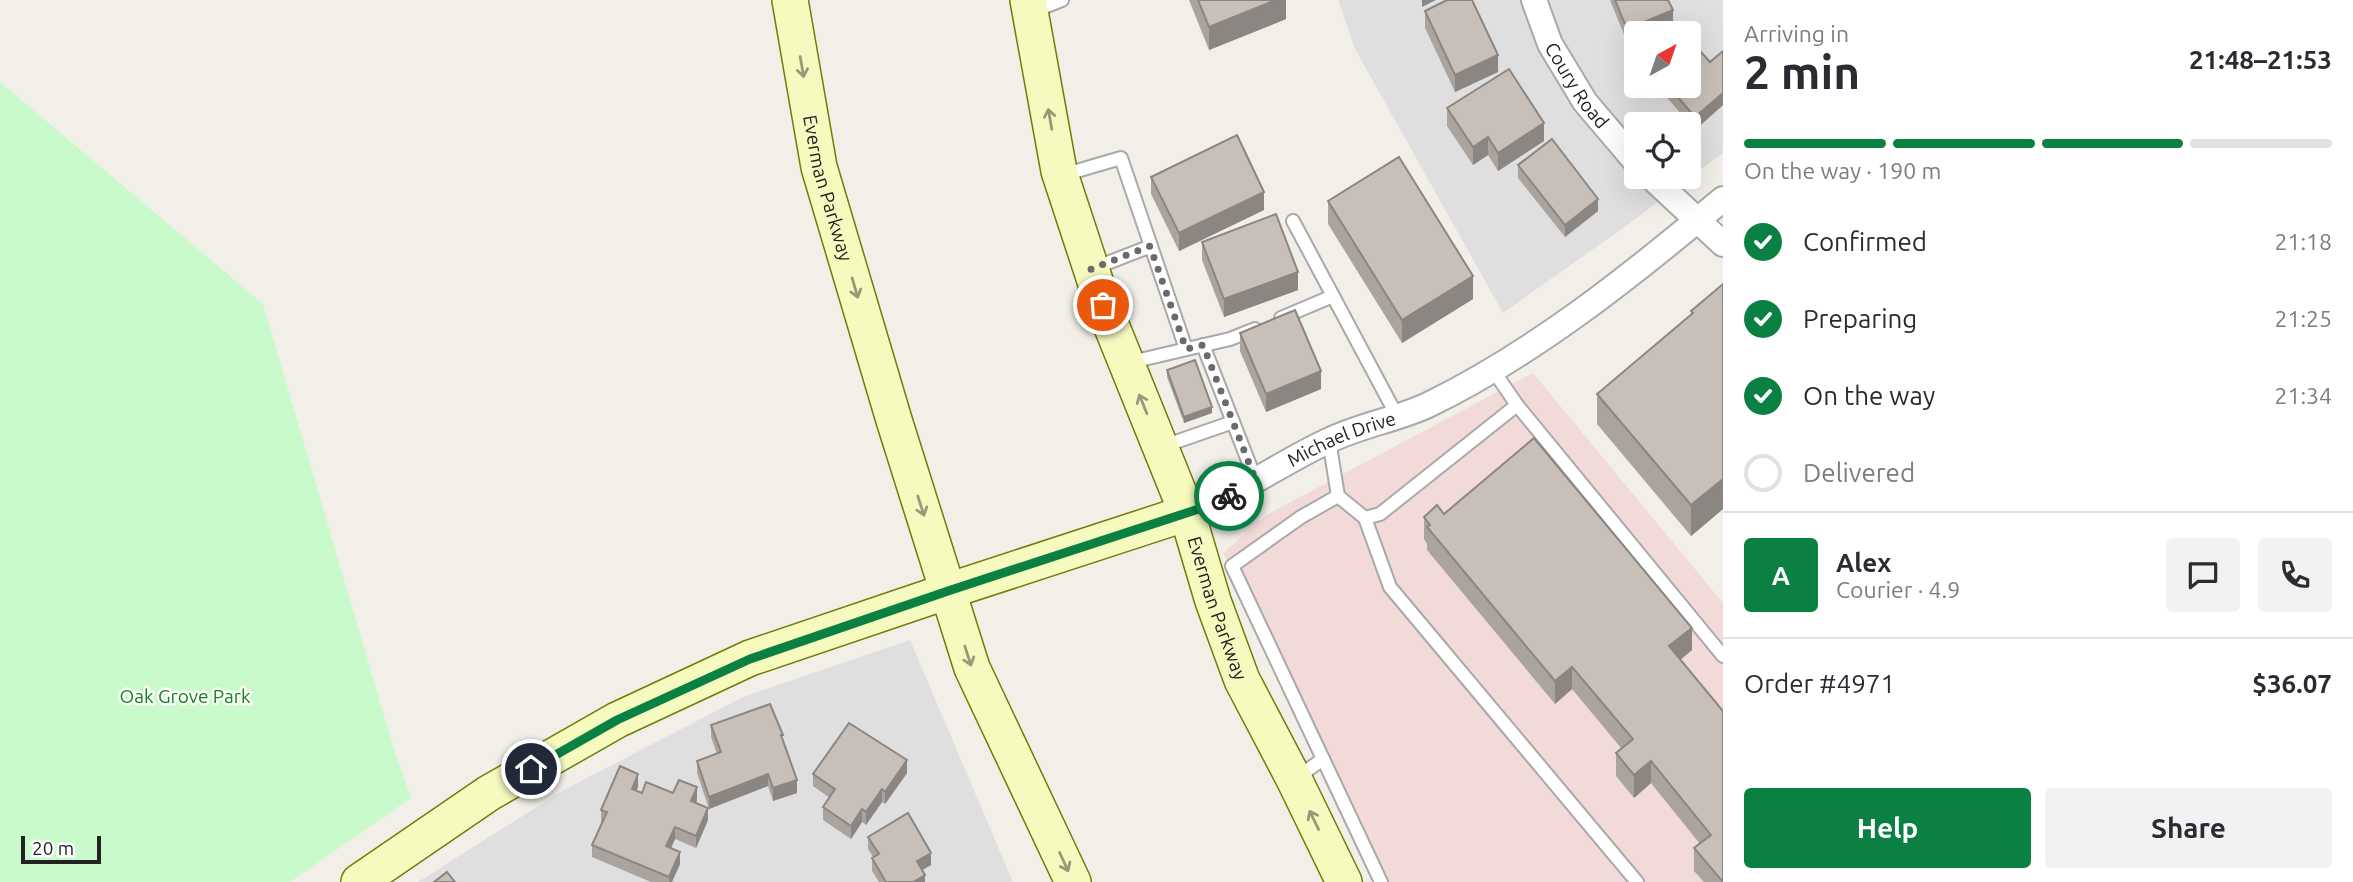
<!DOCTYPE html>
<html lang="en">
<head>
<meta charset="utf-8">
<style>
	:root { --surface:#fff; --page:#f2f2f3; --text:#2b2b33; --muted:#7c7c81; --line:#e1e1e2; --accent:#0b8043 }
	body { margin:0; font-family:Ubuntu,sans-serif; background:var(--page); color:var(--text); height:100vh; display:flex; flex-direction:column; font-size:26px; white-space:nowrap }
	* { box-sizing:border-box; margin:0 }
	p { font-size:23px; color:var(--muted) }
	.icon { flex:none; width:38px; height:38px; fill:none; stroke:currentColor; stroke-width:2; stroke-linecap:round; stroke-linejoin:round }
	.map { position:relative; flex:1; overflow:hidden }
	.side { display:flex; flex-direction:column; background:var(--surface); width:630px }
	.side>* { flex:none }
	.needle { width:46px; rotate:40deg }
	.buttons { position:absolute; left:1624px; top:21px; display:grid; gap:14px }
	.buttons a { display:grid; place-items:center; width:77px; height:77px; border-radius:7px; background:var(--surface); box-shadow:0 7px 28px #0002; font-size:35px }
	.scale { position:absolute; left:21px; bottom:18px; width:80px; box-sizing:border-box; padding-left:7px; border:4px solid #222; border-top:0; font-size:19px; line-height:24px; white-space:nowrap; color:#222; -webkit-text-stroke:5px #fff; paint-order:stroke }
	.pin { position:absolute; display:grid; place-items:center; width:60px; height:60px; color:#fff; margin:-30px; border:4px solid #fff; border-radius:50%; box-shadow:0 2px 7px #0007 }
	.courier { position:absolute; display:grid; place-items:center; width:70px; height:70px; margin:-35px; border:5px solid #0b8043; border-radius:50%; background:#fff; color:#222; box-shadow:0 2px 9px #0007 }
	.overview em { font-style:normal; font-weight:700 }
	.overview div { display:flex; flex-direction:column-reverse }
	.overview { display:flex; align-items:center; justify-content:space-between; height:119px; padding:0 21px }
	h1 { font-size:46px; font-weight:700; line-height:52px }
	.bar { display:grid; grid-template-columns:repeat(4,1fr); gap:10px 7px; align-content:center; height:84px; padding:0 21px }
	.bar i { height:9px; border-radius:5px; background:var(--line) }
	.bar .on { background:var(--accent) }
	.bar p { grid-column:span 4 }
	.line { display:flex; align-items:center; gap:18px; padding:0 21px; border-top:2px solid var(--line) }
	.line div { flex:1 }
	.round { display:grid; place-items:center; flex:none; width:74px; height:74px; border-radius:7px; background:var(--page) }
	ol { padding:0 21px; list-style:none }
	li { display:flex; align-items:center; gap:21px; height:77px }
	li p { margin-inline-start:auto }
	li .icon { padding:7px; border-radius:50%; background:var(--accent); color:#fff; stroke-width:4 }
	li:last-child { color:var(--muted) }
	li i { width:38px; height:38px; border:4px solid var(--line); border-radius:50% }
	.action { display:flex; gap:14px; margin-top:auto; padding:14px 21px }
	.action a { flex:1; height:80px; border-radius:7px; background:var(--accent); color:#fff; font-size:28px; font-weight:700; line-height:80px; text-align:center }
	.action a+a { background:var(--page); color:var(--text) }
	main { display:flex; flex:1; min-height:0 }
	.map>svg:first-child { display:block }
	.residential { fill:#e0dfdf; fill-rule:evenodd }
	.commercial { fill:#f2dad9 }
	.park { fill:#c8facc }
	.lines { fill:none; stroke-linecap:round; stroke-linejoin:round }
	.lane-casing { stroke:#a9a9a9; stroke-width:16 }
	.street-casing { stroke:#a9a9a9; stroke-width:28 }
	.secondary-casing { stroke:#707d05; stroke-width:38 }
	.lane { stroke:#fff; stroke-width:12 }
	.street { stroke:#fff; stroke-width:24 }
	.secondary { stroke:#f7fabf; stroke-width:35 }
	.wall { fill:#aba49e }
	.shaded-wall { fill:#8b8681 }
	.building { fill:#c7bfb8; stroke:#8b8681; stroke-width:2 }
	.oneway { stroke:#979978 }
	.done { stroke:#6b6a68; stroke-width:7; stroke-dasharray:0 12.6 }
	.route { stroke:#0b8043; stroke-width:9 }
	.labels { text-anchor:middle; stroke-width:5; stroke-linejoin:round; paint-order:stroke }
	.street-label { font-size:19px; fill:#222; stroke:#fff }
	.park-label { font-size:19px; fill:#0c8416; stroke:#fff }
</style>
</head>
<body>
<main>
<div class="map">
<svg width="1723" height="882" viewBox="0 0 1723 882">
	<rect width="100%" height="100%" fill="#f2efe9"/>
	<g class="residential">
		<path d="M1338 0H1723V153L1630 223 1503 313 1355 49ZM1636 33H1689V86H1636ZM1636 124H1689V177H1636Z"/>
		<path d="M910 640 1013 882H418L562 791 743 697Z"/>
	</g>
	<path class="commercial" d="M1533 373 1723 603V882H1388L1223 553 1268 514Z"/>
	<path class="park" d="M0 82 263 304 393 746 411 798 290 882H0Z"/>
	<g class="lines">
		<defs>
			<g id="lane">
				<path d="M1034 11 1062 0"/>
				<path d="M1063 175 1121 158 1186 349"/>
				<path d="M1293 221 1397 416"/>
				<path d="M1092 269 1151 246"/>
				<path d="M1281 318 1333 296"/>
				<path d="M1203 345 1256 481"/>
				<path d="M1127 363 1230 339 1255 329"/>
				<path d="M1493 370 1517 405"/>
				<path d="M1329 440 1338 496"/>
				<path d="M1161 447 1233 422"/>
				<path d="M1365 518 1390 587 1637 882"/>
				<path d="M1323 759 1381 882"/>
				<path d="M1295 779 1323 759 1232 566 1301 517 1338 496 1365 518 1380 514 1517 405 1723 656"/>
			</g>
			<g id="street">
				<path id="s1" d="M1534 0 1550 44 1585 102 1636 162"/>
				<path d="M1651 177 1723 244"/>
				<path id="s2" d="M1187 513C1237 496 1280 463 1328 441 1360 425 1396 420 1428 405 1535 353 1632 275 1723 199"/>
			</g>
			<g id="secondary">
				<path id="s3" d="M790 0 819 167 894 420 972 668 1073 882"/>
				<path id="s4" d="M1028 0 1059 171 1103 305 1187 513 1213 601 1242 680 1294 779 1344 882"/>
				<path d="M359 882 489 793 617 720 750 658 948 591 1187 513"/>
			</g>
		</defs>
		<use href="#lane" class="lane-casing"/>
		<use href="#street" class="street-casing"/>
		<use href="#secondary" class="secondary-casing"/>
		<use href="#lane" class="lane"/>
		<use href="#street" class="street"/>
		<use href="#secondary" class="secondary"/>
	</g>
	<g class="wall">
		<path d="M1189 0H1286V19L1209 50Z"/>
		<path d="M1610 0H1668L1673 23 1647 33H1636V38L1627 42Z"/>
		<path d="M1425 11 1498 72 1455 92 1425 28Z"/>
		<path d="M1723 51V105L1695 130 1657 86H1689L1710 62Z"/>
		<path d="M1447 108 1544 141 1498 171 1488 155 1473 165 1447 126Z"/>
		<path d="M1518 165 1598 211 1565 237 1518 178Z"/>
		<path d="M1151 177 1264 210 1179 251 1151 194Z"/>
		<path d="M1328 201 1473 299 1402 343 1328 224Z"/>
		<path d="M1202 242 1298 290 1224 317 1202 260Z"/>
		<path d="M1723 284V509L1691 536 1597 424V394L1691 315V311Z"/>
		<path d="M1240 333 1321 389 1266 412 1240 351Z"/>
		<path d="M1167 370 1212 413 1184 423 1167 377Z"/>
		<path d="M1444 514 1692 650 1680 660 1723 882H1704L1694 871V848L1700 844 1651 783 1634 798 1616 776V753L1621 748 1572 689 1555 704 1427 550V544L1424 539V517Z"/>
		<path d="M711 725 783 741 797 793 773 801 768 786 709 809 697 773V761L717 754 711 737Z"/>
		<path d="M907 773 885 804 882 802 866 825 862 822 851 839 823 820V807L830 798 813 786V774Z"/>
		<path d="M638 787 636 791 642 793H673L697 800 696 803 708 820 696 848 675 839 671 848 680 864 672 882H651L592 857V845L602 823 601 822V810Z"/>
		<path d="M868 837 931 865 922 870 925 882H879L872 871V858L873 857 868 849Z"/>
	</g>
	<g class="shaded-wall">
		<path d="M1276 0H1286V19L1209 50V27Z"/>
		<path d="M1422 0H1436L1422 7Z"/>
		<path d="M1673 10V23L1647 33H1636V38L1627 42V29Z"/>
		<path d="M1498 55V72L1455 92V75Z"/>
		<path d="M1723 93V105L1695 130V117Z"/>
		<path d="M1544 123V141L1498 171V153Z"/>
		<path d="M1488 137V155L1473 165V147Z"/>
		<path d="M1264 192V210L1179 251V233Z"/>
		<path d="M1598 199V211L1565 237V225Z"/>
		<path d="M1298 272V290L1224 317V299Z"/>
		<path d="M1473 276V299L1402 343V320Z"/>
		<path d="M1321 371V389L1266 412V394Z"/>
		<path d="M1212 407V413L1184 423V417Z"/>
		<path d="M1723 479V509L1691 536V505Z"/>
		<path d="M1692 628V650L1669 669V646Z"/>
		<path d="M1572 667V689L1555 704V681Z"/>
		<path d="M907 760V773L885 804V792Z"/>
		<path d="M1651 761V783L1634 798V775Z"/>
		<path d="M638 774V787L632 801V789Z"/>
		<path d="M768 774V786L709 809V797Z"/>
		<path d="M797 780V793L773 801V788Z"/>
		<path d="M697 787V800L691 813V801Z"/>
		<path d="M882 789V802L866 825V812Z"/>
		<path d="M708 808V820L696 848V836Z"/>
		<path d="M862 809V822L851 839V826Z"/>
		<path d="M675 827V839L666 859V846Z"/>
		<path d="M680 852V864L672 882H669V877Z"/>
		<path d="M931 853V865L917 873V861Z"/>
		<path d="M925 875V882H913Z"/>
	</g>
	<g class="building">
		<path d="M1198 0H1276L1209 27Z"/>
		<path d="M1447 0H1472L1498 55 1455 75 1425 11Z"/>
		<path d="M1615 0H1668L1673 10 1627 29Z"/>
		<path d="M1692 42 1710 62 1723 51V93L1695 117 1668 86H1689V45Z"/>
		<path d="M1509 69 1544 123 1498 153 1488 137 1473 147 1447 108Z"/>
		<path d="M1237 135 1264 192 1179 233 1151 177Z"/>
		<path d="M1552 139 1598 199 1565 225 1518 165Z"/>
		<path d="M1399 157 1473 276 1402 320 1328 201Z"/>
		<path d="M1276 214 1298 272 1224 299 1202 242Z"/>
		<path d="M1723 284V479L1691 505 1597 394 1693 313 1691 311Z"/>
		<path d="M1295 310 1321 371 1266 394 1240 333Z"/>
		<path d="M1195 360 1212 407 1184 417 1167 370Z"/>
		<path d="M1534 438 1692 628 1669 646 1723 711V882L1694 848 1711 835 1651 761 1634 775 1616 753 1633 739 1572 667 1555 681 1427 527 1430 525 1424 517 1437 505 1444 514Z"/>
		<path d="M770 704 783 735H781L797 780 773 788 768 774 709 797 697 761 721 752 711 725Z"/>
		<path d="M849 723 907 760 885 792 882 789 866 812 862 809 851 826 823 807 835 789 813 774Z"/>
		<path d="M620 766 638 774 632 789 642 793 646 782 673 793 679 780 697 787 691 801 708 808 696 836 675 827 666 846 680 852 669 877 592 845 607 812 601 810Z"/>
		<path d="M908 813 931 853 917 861 925 875 913 882H886L872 858 879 854 868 837Z"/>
		<path d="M447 872 455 882H434Z"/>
	</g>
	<defs><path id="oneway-shaft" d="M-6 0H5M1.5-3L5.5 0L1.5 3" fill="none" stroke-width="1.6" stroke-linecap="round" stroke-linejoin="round" transform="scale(1.75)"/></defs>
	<g class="oneway">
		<use href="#oneway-shaft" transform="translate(802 67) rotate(80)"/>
		<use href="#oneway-shaft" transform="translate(1050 119) rotate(-100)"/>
		<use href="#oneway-shaft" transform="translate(855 288) rotate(74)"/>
		<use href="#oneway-shaft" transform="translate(1143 404) rotate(-112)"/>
		<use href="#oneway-shaft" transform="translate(921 506) rotate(72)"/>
		<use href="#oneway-shaft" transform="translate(968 656) rotate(72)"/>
		<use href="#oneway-shaft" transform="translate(1314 820) rotate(-116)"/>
		<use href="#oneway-shaft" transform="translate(1064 862) rotate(65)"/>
	</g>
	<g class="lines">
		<path class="done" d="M1103 305 1091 269 1150 246 1186 349 1203 345 1256 481 1229 496"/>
		<path class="route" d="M531 769 617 720 750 659 948 591 1214 504 1229 496"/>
	</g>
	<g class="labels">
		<g class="street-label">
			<text dy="7" stroke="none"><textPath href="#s1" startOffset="96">Coury Road</textPath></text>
			<text dy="7" stroke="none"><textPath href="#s3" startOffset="192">Everman Parkway</textPath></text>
			<text dy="7" stroke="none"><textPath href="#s2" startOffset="172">Michael Drive</textPath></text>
			<text dy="7" stroke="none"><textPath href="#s4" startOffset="639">Everman Parkway</textPath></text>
		</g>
		<g class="park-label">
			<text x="185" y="703">Oak Grove Park</text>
		</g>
	</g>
</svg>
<div class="buttons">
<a><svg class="needle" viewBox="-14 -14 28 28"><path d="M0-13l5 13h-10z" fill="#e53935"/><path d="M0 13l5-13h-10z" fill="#7c7c81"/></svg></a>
<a><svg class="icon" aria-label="locate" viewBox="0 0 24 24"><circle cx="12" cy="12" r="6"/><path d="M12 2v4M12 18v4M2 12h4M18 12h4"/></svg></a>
</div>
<div class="scale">20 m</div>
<div class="pin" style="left:1103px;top:305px;background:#ea580c"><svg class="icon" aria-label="bag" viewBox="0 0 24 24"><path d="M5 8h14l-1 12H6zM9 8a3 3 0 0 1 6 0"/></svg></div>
<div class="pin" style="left:531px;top:769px;background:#1f2937"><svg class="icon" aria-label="home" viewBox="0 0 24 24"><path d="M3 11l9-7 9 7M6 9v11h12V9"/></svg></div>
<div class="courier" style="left:1229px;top:496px"><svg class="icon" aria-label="bike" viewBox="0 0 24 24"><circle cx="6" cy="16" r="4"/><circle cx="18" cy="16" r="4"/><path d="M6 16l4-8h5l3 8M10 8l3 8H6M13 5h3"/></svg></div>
</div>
<section class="side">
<div class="overview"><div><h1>2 min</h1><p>Arriving in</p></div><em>21:48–21:53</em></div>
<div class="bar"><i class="on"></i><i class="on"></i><i class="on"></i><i></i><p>On the way · 190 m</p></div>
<ol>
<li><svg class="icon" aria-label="check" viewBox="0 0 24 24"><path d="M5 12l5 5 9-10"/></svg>Confirmed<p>21:18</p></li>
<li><svg class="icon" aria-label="check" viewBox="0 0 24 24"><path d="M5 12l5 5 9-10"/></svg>Preparing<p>21:25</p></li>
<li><svg class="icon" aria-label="check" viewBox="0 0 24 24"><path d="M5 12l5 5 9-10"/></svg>On the way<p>21:34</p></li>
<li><i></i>Delivered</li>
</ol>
<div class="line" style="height:126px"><b class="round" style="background:var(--accent);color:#fff">A</b><div><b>Alex</b><p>Courier · 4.9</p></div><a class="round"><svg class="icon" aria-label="chat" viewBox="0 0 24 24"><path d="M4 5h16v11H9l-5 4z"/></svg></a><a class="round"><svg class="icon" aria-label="phone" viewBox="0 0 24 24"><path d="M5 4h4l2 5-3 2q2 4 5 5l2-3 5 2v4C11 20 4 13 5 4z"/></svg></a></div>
<div class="line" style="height:91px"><div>Order #4971</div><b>$36.07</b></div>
<div class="action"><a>Help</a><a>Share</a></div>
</section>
</main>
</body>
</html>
